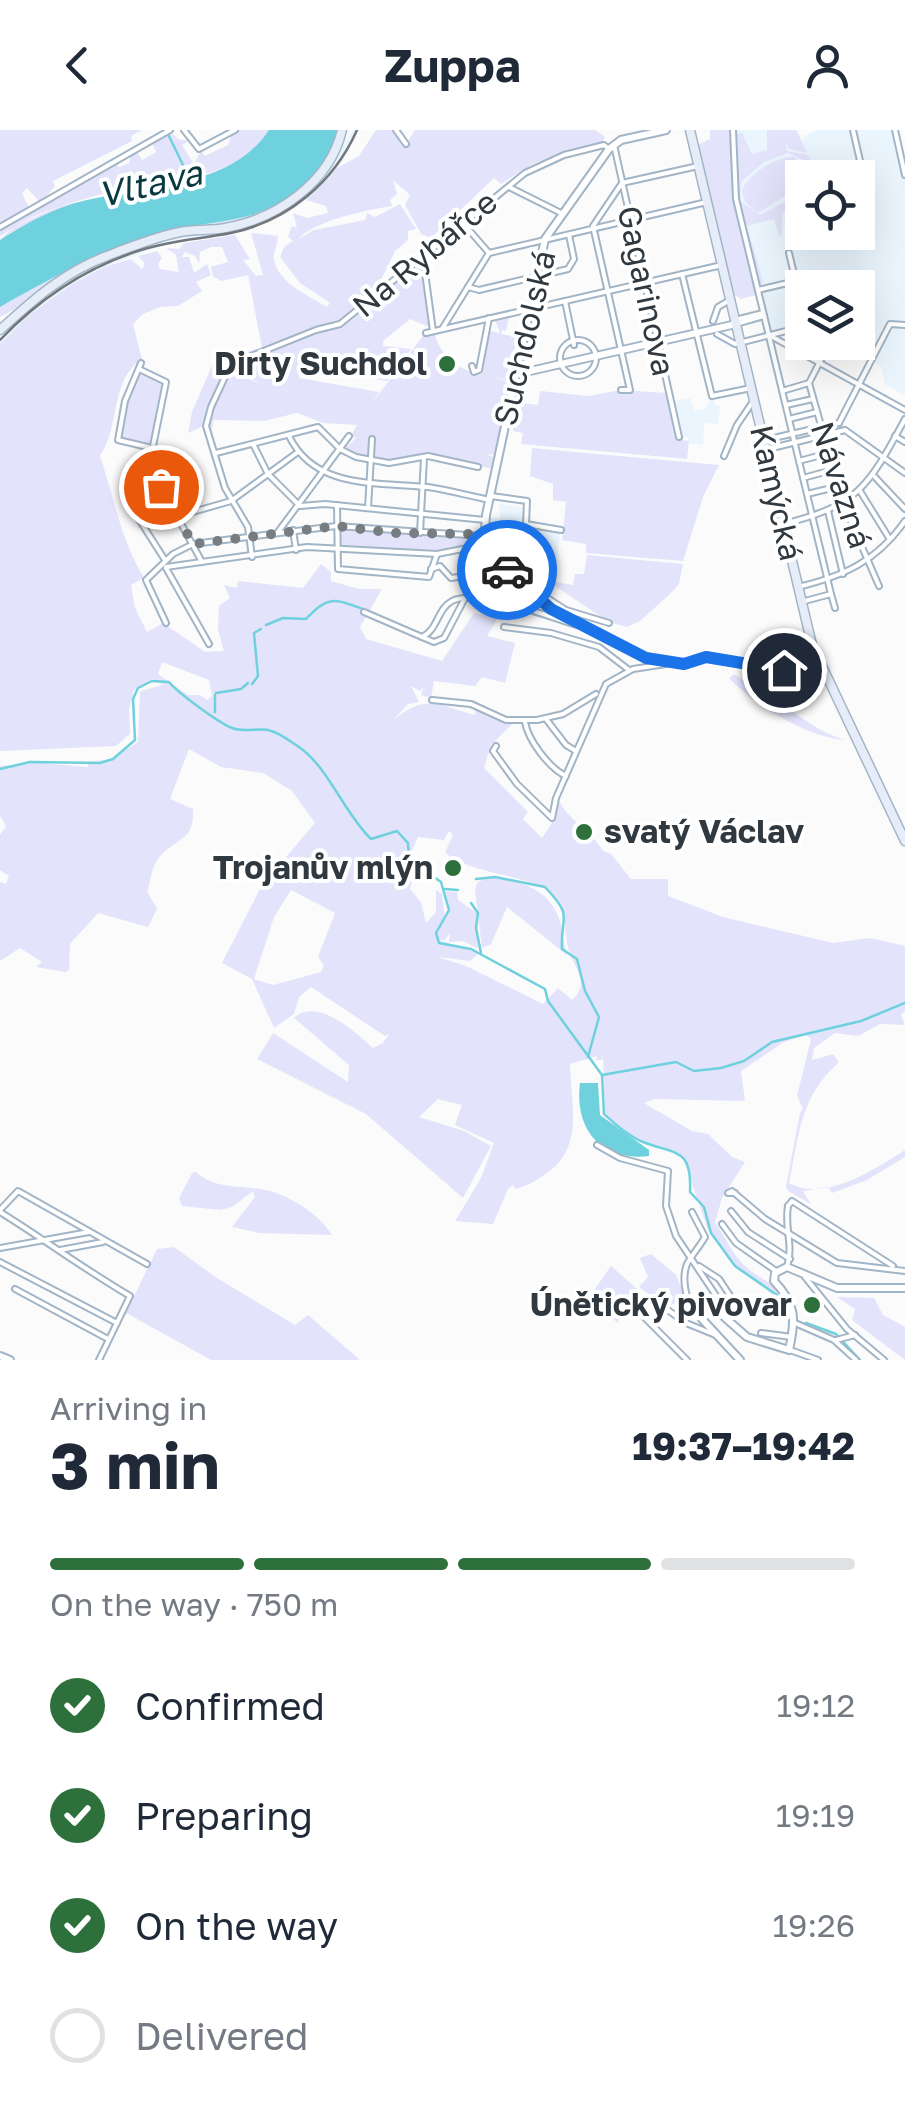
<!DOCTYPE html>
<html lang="en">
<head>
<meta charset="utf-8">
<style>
	:root { --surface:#fff; --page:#f2f2f3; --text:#1f2937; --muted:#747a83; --line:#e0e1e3; --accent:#2d703b }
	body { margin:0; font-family:"Golos Text",sans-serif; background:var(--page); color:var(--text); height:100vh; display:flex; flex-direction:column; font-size:38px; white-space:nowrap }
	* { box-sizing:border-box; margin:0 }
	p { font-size:32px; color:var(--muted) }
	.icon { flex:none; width:55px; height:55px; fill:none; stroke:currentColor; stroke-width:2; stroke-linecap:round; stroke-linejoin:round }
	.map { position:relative; height:1230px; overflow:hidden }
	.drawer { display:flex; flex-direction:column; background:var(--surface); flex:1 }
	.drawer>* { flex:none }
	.fabs { position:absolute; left:785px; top:30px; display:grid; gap:20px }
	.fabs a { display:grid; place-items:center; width:90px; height:90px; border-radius:0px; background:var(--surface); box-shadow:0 10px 40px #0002; font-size:50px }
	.pin { position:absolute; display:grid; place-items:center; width:85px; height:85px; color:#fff; margin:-42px; border:5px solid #fff; border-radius:50%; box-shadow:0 2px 10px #0007 }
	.courier { position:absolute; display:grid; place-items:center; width:100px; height:100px; margin:-50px; border:8px solid #1a73e8; border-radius:50%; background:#fff; color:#222; box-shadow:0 2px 12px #0007 }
	.headline em { font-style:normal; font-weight:700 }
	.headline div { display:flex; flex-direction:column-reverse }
	.headline { display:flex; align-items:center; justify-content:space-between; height:170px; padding:0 50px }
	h1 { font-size:65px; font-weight:700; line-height:75px }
	.bar { display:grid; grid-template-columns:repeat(4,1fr); gap:15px 10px; align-content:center; height:120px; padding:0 50px }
	.bar i { height:12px; border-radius:8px; background:var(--line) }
	.bar .selected { background:var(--accent) }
	.bar p { grid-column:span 4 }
	ol { padding:0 50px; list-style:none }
	li { display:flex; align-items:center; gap:30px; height:110px }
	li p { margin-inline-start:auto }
	li .icon { padding:10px; border-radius:50%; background:var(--accent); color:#fff; stroke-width:4 }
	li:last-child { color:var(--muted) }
	li i { width:55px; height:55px; border:5px solid var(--line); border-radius:50% }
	header { display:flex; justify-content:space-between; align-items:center; height:130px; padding:0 50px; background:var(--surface); font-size:45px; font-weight:700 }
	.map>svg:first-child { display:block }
	.built { fill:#eaf5fe; fill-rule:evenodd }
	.green { fill:#e3e4fb; fill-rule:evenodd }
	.water { fill:#6ed1dd }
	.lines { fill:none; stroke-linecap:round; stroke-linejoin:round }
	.stream { stroke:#6ed1dd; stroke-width:2.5 }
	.minor-casing { stroke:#a2b5c6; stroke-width:8 }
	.tertiary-casing { stroke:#a2b5c6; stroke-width:10 }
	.secondary-casing { stroke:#a2b5c6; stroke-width:11 }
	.minor { stroke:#fff; stroke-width:4 }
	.tertiary { stroke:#fff; stroke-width:6 }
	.secondary { stroke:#e6edf9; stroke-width:8 }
	.rail { stroke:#72777c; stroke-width:2.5 }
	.done { stroke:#787d81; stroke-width:10; stroke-dasharray:0 18 }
	.route { stroke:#1a73e8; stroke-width:12 }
	.poi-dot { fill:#2d703b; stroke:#fff; stroke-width:4 }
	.labels { text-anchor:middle; stroke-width:8; stroke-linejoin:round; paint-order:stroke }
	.street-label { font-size:32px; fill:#313940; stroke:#fff }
	.poi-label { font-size:32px; font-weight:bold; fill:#313940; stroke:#fff; text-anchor:end }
	.water-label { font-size:35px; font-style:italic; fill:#08393e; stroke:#fff }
</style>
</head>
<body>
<header><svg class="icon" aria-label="back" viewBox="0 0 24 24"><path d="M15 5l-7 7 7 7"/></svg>Zuppa<svg class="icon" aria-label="person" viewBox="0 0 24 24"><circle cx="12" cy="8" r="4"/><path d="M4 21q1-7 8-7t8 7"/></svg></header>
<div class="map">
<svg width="905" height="1230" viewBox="0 0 905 1230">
	<rect width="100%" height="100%" fill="#fbfbfb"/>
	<g class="built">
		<path d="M353 0H360L339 36 317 61 288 83 248 101 164 115 104 137 71 155 0 214V204L24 181 68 149 102 131 163 109 259 91 325 43Z"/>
		<path d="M732 0H798L801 9 817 0H894L905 44V266L885 254 881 237 839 213 858 212V158H802V196L766 204 733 60ZM802 48H858V102H802Z"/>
		<path d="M713 267 715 275 720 276 718 294 704 293 703 315 689 313 688 307 681 308 672 272 690 268 694 281 705 279Z"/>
		<path d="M499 374 521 377 525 397 560 401 555 452 488 416 490 387 500 389Z"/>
	</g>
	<g class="green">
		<path d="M0 0H142L131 6 132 11 53 51 55 56 41 73 27 58 22 63 29 78 0 93Z"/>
		<path d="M238 0H269C234 52 170 49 115 64 75 74 34 87 0 110 49 60 132 75 186 41L170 49C109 62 53 72 0 106V99C41 78 75 54 115 32L119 37 129 33 131 23 136 20 142 30 156 22 152 12 171 2 178 9 188 11 182 15 194 34 201 20 205 26 228 15 232 3Z"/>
		<path d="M339 0C332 15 325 36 314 48 258 106 176 93 106 124 68 140 37 169 0 187V177L88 127 181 95 217 92Z"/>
		<path d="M376 0H395L408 11 415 0H595L605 7 601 13 534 33 501 54 494 48 431 108 421 104 405 75 410 65 393 50 397 64 390 70 392 76C363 81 317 90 298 109L314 100 365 90 367 83 375 87 400 74 416 99 408 101V110L395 121 379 154 386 160 420 135 429 197 410 189 383 211V216L411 219 387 251 299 237V248L379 262 372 273 423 206 435 204C439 225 461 241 481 245L490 201 500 203 495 190 509 187 506 201 502 200 501 204 517 207 508 250 488 246 513 252 496 325 486 324 496 328 493 339 430 325 392 332 375 329 371 309V329L344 319 356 308 351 306 357 295 323 293 297 283 264 291 214 290 210 305 206 295 188 303 192 282 216 226 230 229 228 240 260 254 240 242 250 229 287 235 238 224 262 218 248 145 221 151 213 146 211 137 228 132 222 117H211L200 122 199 134 195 126 185 122 182 127H189L194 143 207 134 211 145 196 152 202 161 178 176 160 177 143 184 133 194 142 229C110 249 120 297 100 326 114 368 121 410 144 448L131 455 135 478 147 502 163 493 205 522 224 521 218 500 219 476 230 468 224 455 237 458 238 451 303 458 321 434 331 442V451L359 459H382L360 497 366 509 442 531 474 483 498 488 487 506 515 513 505 553 482 547 475 556 434 551 431 568 421 565 424 556 420 561 411 556 419 572 408 574 392 591C427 562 438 576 475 585L476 579 513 593 491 615 484 638 528 682 523 689 542 708 556 687 558 668C566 689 591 700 603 721L611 724 631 749H668V766L723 787 833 813 870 808 905 816V881L901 885 905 895 880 894 858 906 835 903 814 918 812 930 833 924 839 932C799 969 800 1002 789 1053 825 1073 875 1039 905 1020V1027L867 1050 832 1063 828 1057 803 1061 811 1074 788 1061 786 1056 800 983 803 978 797 966 811 909 806 905 784 912 741 941 745 971 654 969 644 973 692 1001 708 1004 732 1027 745 1032 722 1068 715 1093C725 1106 732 1124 744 1135 766 1156 784 1150 791 1187L785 1186 783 1176 759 1152 737 1139 708 1100 684 1030C660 1011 622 1012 605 982L603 925 602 930H596L597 926 570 934C571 975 585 1019 544 1045 535 1051 526 1057 515 1059L513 1055 508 1059 493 1094 455 1091 481 1048 494 1013 455 995 462 975 438 969 419 987 464 1001 491 1016 463 1068 366 984 257 929 273 903 348 952 349 935 294 888C318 867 354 901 373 918L383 913 389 904 385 906 311 857 299 867 294 884 274 898 252 849 222 833 262 755 315 693 292 661 263 643 221 637 189 619 170 669 193 679C194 710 180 707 162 724 153 732 149 752 148 763L157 779 148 797 98 783 70 814 69 840 65 842 36 837 42 832 20 818 0 831V752L6 754 9 746 0 740V705L6 696 0 686V636L42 633 88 637V632L111 629 138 612 140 561 163 555 153 549 134 560 129 579 130 604 116 616 0 621V214L28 186 71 155 104 137 131 129 142 139 145 134 138 126 157 121 162 128 158 134 160 139 179 142 176 125 166 118 179 119 184 113 235 105 250 129 243 130 256 146 263 145 251 103 278 106C278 113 273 122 274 129 277 153 310 166 327 177L330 173 300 153 280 127 284 117 293 111 288 107 292 96 297 98 293 83 307 88 328 83 326 76 306 70 337 38 359 26ZM162 532 209 550 212 566 207 570 200 565H188L158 544ZM449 701 453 705 445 722C471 747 540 743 557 770 568 787 563 811 572 829 580 844 587 856 572 870L558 858 543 874 466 836 438 827 470 831 479 823 439 810H445L450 803 449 812 462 811 478 818 477 783 458 770 457 762 445 761 450 780 445 788 442 764 436 760V782L426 793 421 772 410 759 412 752 402 747 397 737 406 733 405 723H411L418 707 444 710ZM291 760 335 783 318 827 324 836 321 842 273 855 254 849 274 787Z"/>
		<path d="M710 0H732V63L756 165 741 169 733 164 729 154 695 16 710 9Z"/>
		<path d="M767 0H796L807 23 789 19 786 12 787 21 808 25 820 46 808 47 803 30 788 23 764 32 741 52 740 71 760 85 794 67 802 58V69L782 83V105L779 106 774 89 747 96 763 151 759 156 736 62 735 4 742 3 752 24 767 20Z"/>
		<path d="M794 27 805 40 799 57 758 83 745 72 742 60C749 44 776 26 794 27Z"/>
		<path d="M139 242 164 253 150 316 119 310 125 275Z"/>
		<path d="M621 260 667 263 677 309 689 311 687 329 521 314 523 303 513 301V272L538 275 540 261 588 266Z"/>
		<path d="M532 318 719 335 703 367 683 431 586 423V414L562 410 566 372 553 370V354L530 346Z"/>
		<path d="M339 398 470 406 481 415H471L470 411V415L455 418 454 413V421H400L338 414Z"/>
		<path d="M587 425 683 434 679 454 670 464 640 491 627 497 609 492 555 456V452L573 455 575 444H584Z"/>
		<path d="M734 544 822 601 844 610C806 606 755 576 729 548Z"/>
		<path d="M487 747C515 749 547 757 558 786 564 799 563 812 567 825L507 777 491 814 482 818 475 760 477 753Z"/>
		<path d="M196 1042C216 1060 241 1055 266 1060 289 1065 319 1084 332 1105L259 1103 232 1097 255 1067 253 1061 232 1077 220 1080 182 1076 179 1068 192 1043Z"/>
		<path d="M174 1117 217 1148 295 1195 308 1185 360 1230H211L126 1183 157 1119Z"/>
		<path d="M651 1124 676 1145 686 1169 666 1177 639 1157 648 1147 640 1128Z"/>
		<path d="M611 1136 637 1159 624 1170 618 1193 588 1169Z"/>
		<path d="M837 1167 874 1168 883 1185 905 1197V1230L852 1190 855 1179Z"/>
	</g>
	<g class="water">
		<path d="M269 0H338C331 41 287 75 248 86 213 95 178 95 144 107 93 126 47 150 0 177V110C22 96 44 83 69 75 134 55 228 62 269 0Z"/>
		<path d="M580 953H598L600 985 649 1020V1026C600 1032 574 998 580 953Z"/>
	</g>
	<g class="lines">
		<g class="stream">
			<path d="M166 0 185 39"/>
			<path d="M266 495 283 488 306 489C328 466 333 468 363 479"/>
			<path d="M252 554 258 546 254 503 261 499"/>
			<path d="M216 563 241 559 248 553"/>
			<path d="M215 582V565"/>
			<path d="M0 639 30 632 100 633 113 629 135 610 133 569 138 558 152 551 169 552C178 563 219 593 232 598 245 603 259 597 271 601 280 603 291 612 299 617 329 638 344 683 371 709L397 701 408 713 409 729 421 734 420 737 441 752 449 780 436 803 439 813 471 819 545 859 548 871 602 945 604 984C615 994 628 1006 643 1012 677 1025 692 1018 690 1062L704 1077 711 1103 735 1136 784 1170 790 1187"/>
			<path d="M476 749 495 747 545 757C575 789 560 784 562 819L577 829 585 861 599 887 588 927"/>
			<path d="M445 759 458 760"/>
			<path d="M471 773 478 783 476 798 481 823"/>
			<path d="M602 945 676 932 694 941 721 938 744 931 772 912 861 891 905 873"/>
			<path d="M806 1193 836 1204 860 1230"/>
		</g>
		<defs>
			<g id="minor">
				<path d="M184 0 199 19 235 0"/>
				<path d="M396 0 406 14"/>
				<path d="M733 0 736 69 831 464"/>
				<path d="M853 0 866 57"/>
				<path d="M895 0 905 45"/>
				<path d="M614 15 679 307"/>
				<path d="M509 57 563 84"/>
				<path d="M463 93 489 123"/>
				<path d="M0 97 170 0"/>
				<path d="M789 123 802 177"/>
				<path d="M423 128 433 201"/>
				<path d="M682 144 712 266 751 258"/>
				<path d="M468 157 479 160 568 139 574 129 569 105"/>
				<path d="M758 160 796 151"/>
				<path d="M565 171 574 215"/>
				<path d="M735 190 763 183"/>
				<path d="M713 191 718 177 730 170"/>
				<path d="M736 194 764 186"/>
				<path d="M442 199 489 123 707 72"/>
				<path d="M426 203 722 135"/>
				<path d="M717 204 735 214 802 197"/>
				<path d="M769 205 905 280"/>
				<circle cx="578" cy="228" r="18"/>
				<path d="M141 233 125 271 118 310 152 318"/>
				<path d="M472 236 474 242 479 240 489 188"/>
				<path d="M139 239 166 252 151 326 161 357"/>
				<path d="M809 253 843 373 879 456"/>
				<path d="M621 260H630L593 96 622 53 698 36"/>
				<path d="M782 261 809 253 830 212"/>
				<path d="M786 275 813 269"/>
				<path d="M789 289 817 282"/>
				<path d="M839 293 890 194 905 195"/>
				<path d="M841 301 845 300 905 343"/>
				<path d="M289 306C315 360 378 352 428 357 449 360 469 366 490 370"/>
				<path d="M895 306 905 312"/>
				<path d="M765 310 839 293"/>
				<path d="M253 314 268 344 300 376 325 374 485 390"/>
				<path d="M768 319 841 301"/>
				<path d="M216 323 318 297 340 319 356 327 389 333 428 326 478 337"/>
				<path d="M151 326 128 372 165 430"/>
				<path d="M724 326 737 295 754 270"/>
				<path d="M799 331 829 323"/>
				<path d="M874 346 905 379"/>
				<path d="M803 348 832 340"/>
				<path d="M860 361 889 408"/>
				<path d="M807 364 836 357"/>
				<path d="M491 366 527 371 526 394 561 400"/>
				<path d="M337 375 338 439 429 447 437 424"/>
				<path d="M130 376 161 357 202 432"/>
				<path d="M368 378 372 309"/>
				<path d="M828 381 843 444"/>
				<path d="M175 387 231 371 298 322"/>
				<path d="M783 394C860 375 869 355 905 289"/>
				<path d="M293 400 296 420"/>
				<path d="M278 402 349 306"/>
				<path d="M420 403 424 328"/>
				<path d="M483 418C492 451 496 453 527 462"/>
				<path d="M252 427 248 397 225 358 206 296 211 277 231 234 316 200 340 194 525 43 564 25 604 15 609 19"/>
				<path d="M166 437 307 417 437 424 483 415"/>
				<path d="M166 438 209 514"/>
				<path d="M431 439 440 436 451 448 473 445 500 433"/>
				<path d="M524 453 566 480 609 493"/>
				<path d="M798 457C844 446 877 431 905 391"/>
				<path d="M486 469 509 460"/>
				<path d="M801 472 831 464 835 478"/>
				<path d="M364 482 422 507C438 500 437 479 452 471 477 458 549 487 577 495"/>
				<path d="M166 493 146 450 173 424 193 414 336 396 482 406"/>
				<path d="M504 497 551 503 599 517 629 540"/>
				<path d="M422 507 434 512 444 508 465 468"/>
				<path d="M432 570 471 574 506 590H537L563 584 596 564"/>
				<path d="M546 589 566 615 576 621"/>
				<path d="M525 592C528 610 549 638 566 646"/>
				<path d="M496 616 493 621 517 654 552 688 556 668 606 554 633 539 666 534"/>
				<path d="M597 1015 620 1028 668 1041 666 1076 676 1106 731 1188"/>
				<path d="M735 1063H728L732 1061 765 1089 837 1133 905 1141"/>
				<path d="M788 1076 792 1071 893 1136"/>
				<path d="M0 1080 18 1061 147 1134"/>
				<path d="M731 1081 748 1102 790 1129"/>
				<path d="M0 1082C45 1110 84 1139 130 1166L99 1230"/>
				<path d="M692 1082 705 1107C700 1116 691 1126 687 1134 681 1150 686 1178 701 1185"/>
				<path d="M722 1094 736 1113 776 1141"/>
				<path d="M0 1118 89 1102"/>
				<path d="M60 1120 103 1112"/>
				<path d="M0 1132 117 1193"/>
				<path d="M699 1136 719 1149 731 1167"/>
				<path d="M787 1137C794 1115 784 1099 788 1076"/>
				<path d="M805 1147 847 1199 884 1230"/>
				<path d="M15 1159 108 1209"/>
				<path d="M629 1172 687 1230"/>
				<path d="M658 1173 686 1193 718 1206"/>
				<path d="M795 1193 834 1210 856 1230"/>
				<path d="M761 1203 792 1207"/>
				<path d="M836 1210 855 1205"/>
				<path d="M790 1220 818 1230"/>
			</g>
			<g id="tertiary">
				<path d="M666 0 621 10 609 19 545 109 486 385 484 415 515 449 551 479 646 528 684 534 706 527 778 541 818 532"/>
				<path d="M517 244 736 194"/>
				<path d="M0 1226 10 1230"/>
				<path d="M740 1230 702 1189V1183L707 1179 722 1185 747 1207 789 1220C796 1189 796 1174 774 1151L775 1143 787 1137 837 1158H905"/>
			</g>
			<g id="secondary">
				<path d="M690 0 812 515 905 711"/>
				<path d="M0 200C33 170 64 142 107 126 130 117 155 107 180 102 195 99 210 101 225 98 277 89 330 52 342 0"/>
			</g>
		</defs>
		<use href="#minor" class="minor-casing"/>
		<use href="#tertiary" class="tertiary-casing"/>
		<use href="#secondary" class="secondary-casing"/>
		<use href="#minor" class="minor"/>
		<use href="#tertiary" class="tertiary"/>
		<use href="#secondary" class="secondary"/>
		<path class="rail" d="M0 210C39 169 87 137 141 120 171 110 201 109 231 103 288 91 334 52 357 0"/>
	</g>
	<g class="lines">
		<path class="done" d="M161 357 193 414 336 396 395 403 471 404 482 406 486 418 507 440"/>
		<path class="route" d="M507 440 551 479 646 528 684 534 706 527 784 540"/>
	</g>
	<g class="poi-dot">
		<circle cx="447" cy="234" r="10"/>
		<circle cx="584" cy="702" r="10"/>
		<circle cx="453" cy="738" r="10"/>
		<circle cx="812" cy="1175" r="10"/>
	</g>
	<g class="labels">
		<g class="street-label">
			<text transform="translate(425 124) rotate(-40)" y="11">Na Rybářce</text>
			<text transform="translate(646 161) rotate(78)" y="11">Gagarinova</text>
			<text transform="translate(525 208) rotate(-77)" y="11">Suchdolská</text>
			<text transform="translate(841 355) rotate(72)" y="11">Návazná</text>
			<text transform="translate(776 363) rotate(77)" y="11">Kamýcká</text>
		</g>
		<g class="poi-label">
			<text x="427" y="245">Dirty Suchdol</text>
			<text x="604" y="713" text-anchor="start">svatý Václav</text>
			<text x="433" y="749">Trojanův mlýn</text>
			<text x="792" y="1186">Únětický pivovar</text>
		</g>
		<g class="water-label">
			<text transform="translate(150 54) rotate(-13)" y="12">Vltava</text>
		</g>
	</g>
</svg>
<div class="fabs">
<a><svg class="icon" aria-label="locate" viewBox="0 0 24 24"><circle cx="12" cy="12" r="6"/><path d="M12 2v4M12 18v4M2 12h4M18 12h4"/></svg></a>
<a><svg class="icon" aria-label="layers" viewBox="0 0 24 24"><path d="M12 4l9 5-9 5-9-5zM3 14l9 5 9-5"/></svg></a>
</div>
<div class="pin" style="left:161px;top:357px;background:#ea580c"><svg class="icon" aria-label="bag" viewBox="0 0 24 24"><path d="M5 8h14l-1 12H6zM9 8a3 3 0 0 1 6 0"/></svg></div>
<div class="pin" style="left:784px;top:540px;background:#1f2937"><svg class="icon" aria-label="home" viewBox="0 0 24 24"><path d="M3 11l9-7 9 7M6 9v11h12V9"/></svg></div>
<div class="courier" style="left:507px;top:440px"><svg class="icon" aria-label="car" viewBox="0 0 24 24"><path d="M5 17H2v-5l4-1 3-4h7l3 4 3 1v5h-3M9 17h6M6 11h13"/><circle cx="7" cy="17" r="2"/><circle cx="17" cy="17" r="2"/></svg></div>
</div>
<section class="drawer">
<div class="headline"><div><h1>3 min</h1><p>Arriving in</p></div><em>19:37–19:42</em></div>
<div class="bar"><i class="selected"></i><i class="selected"></i><i class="selected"></i><i></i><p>On the way · 750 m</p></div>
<ol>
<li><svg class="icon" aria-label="check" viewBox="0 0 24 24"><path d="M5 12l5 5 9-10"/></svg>Confirmed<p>19:12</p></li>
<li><svg class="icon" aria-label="check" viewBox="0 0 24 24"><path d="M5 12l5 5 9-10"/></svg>Preparing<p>19:19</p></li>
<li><svg class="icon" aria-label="check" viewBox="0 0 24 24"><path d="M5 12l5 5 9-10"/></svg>On the way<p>19:26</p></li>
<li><i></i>Delivered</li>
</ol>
</section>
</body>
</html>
